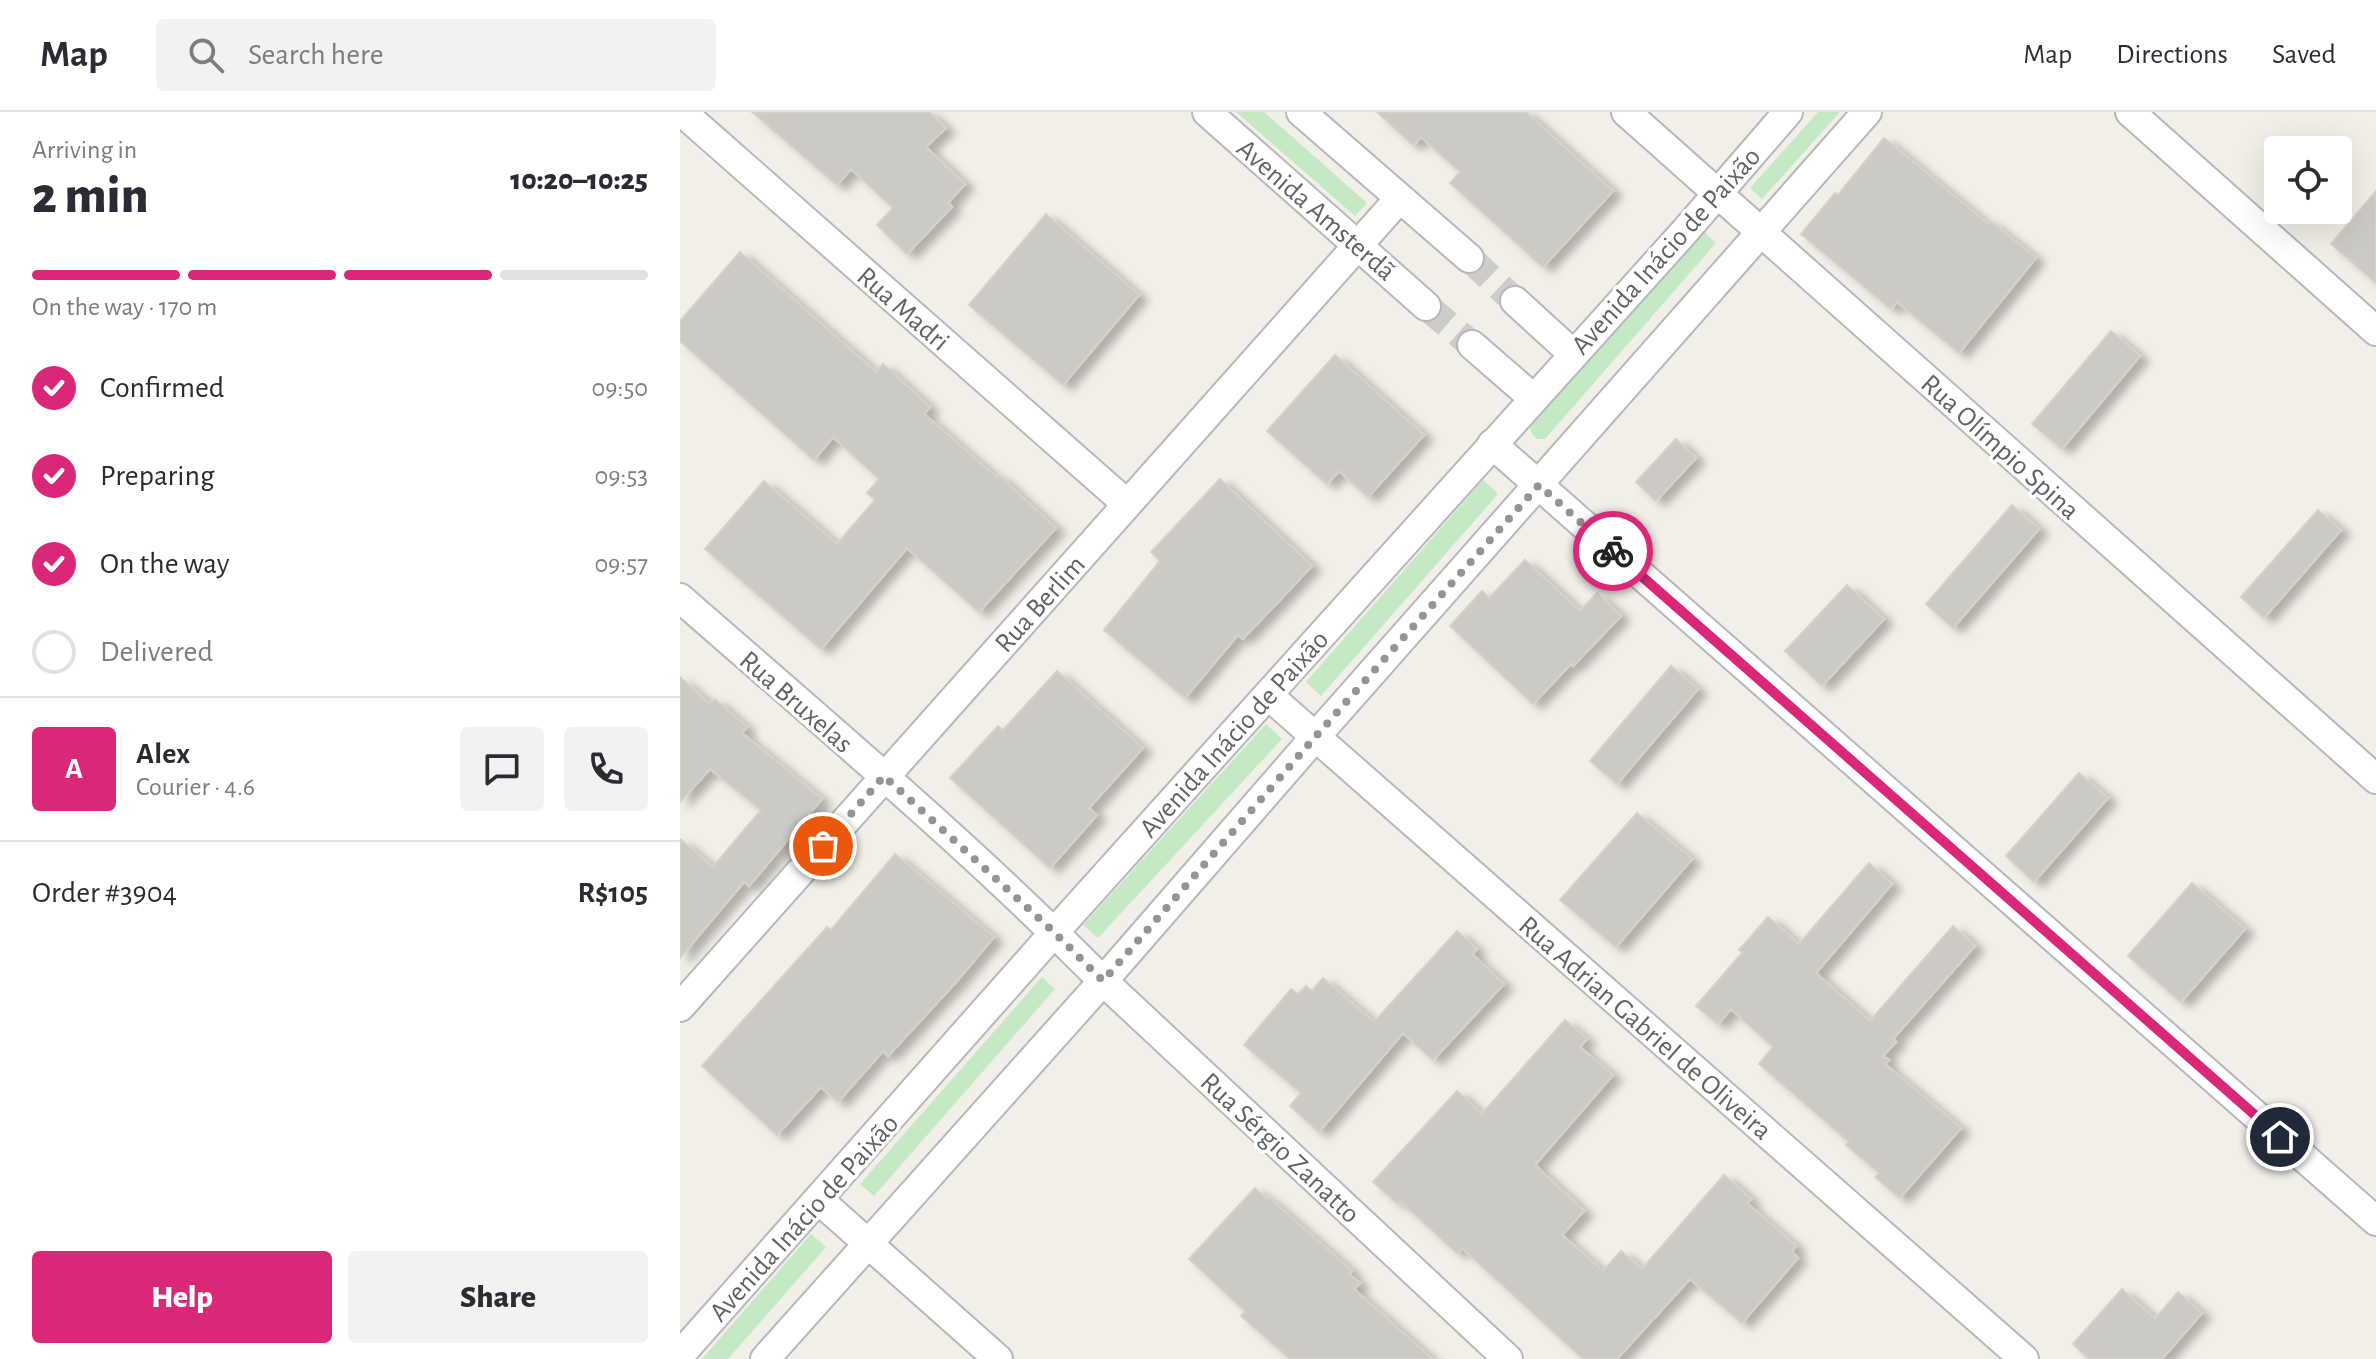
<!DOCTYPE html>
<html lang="en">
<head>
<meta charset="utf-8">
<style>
	:root { --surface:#fff; --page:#f2f2f3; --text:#2b2b33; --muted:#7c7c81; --line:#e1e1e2; --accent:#db2777 }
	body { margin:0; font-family:"Alegreya Sans",sans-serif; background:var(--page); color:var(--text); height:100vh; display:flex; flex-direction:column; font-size:30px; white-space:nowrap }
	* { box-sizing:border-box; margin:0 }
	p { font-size:26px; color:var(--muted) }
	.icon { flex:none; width:44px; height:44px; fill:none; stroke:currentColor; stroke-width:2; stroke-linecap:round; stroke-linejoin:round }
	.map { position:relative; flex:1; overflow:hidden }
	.sheet { display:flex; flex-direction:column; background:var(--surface); width:680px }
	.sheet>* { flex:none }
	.buttons { position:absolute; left:1584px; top:24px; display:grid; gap:16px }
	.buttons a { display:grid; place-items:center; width:88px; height:88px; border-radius:8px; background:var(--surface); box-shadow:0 8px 32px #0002; font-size:40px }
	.pin { position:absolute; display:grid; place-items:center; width:68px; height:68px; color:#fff; margin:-34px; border:4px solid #fff; border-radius:50%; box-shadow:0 2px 8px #0007 }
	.courier { position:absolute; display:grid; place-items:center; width:80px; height:80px; margin:-40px; border:6px solid #db2777; border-radius:50%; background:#fff; color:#222; box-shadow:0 2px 10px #0007 }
	.headline em { font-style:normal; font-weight:800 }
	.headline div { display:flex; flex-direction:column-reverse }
	.headline { display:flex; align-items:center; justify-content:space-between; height:136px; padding:0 32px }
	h1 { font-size:52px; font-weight:800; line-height:60px }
	.bar { display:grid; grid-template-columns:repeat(4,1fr); gap:12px 8px; align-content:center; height:96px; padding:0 32px }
	.bar i { height:10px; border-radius:6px; background:var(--line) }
	.bar .current { background:var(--accent) }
	.bar p { grid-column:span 4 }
	.line { display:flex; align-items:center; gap:20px; padding:0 32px; border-top:2px solid var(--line) }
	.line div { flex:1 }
	.round { display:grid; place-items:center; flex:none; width:84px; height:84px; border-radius:8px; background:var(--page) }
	ol { padding:0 32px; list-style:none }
	li { display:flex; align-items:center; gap:24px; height:88px }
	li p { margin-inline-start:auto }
	li .icon { padding:8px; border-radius:50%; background:var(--accent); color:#fff; stroke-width:4 }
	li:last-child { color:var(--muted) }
	li i { width:44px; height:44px; border:4px solid var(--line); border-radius:50% }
	.cta { display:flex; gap:16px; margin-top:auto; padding:16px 32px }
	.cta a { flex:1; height:92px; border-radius:8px; background:var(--accent); color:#fff; font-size:32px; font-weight:800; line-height:92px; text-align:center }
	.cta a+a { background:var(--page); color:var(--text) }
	header { display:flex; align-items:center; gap:48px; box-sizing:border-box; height:112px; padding:0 40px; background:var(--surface); border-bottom:2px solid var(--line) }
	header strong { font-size:38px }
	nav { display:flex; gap:44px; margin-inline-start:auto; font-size:28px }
	.search { width:560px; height:72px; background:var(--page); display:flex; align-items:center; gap:20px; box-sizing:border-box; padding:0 28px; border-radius:8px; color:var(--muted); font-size:30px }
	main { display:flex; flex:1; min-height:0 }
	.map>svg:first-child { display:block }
	.green { fill:#c5e8c5 }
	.building { fill:#cccac5; stroke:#d6d1c6; stroke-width:2; filter:url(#shadow) }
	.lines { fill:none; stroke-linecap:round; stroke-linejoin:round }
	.street-tunnel { stroke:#ccccc8; stroke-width:28; stroke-dasharray:28 14; stroke-linecap:butt }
	.street-casing { stroke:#b5b8bc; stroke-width:32 }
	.street { stroke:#fff; stroke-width:28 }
	.done { stroke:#929495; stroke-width:8; stroke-dasharray:0 14.4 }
	.route { stroke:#db2777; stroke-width:10 }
	.labels { text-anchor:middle; stroke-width:7; stroke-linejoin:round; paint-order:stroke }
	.street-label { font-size:28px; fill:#5f6368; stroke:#fff }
</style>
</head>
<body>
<header>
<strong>Map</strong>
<div class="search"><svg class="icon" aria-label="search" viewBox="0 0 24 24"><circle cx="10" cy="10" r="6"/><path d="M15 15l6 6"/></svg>Search here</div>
<nav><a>Map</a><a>Directions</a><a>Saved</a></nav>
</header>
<main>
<section class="sheet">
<div class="headline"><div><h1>2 min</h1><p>Arriving in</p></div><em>10:20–10:25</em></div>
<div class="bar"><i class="current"></i><i class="current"></i><i class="current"></i><i></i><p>On the way · 170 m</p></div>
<ol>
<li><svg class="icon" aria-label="check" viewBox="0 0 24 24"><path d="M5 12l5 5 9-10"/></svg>Confirmed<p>09:50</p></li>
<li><svg class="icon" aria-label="check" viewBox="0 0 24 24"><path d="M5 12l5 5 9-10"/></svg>Preparing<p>09:53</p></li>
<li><svg class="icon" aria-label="check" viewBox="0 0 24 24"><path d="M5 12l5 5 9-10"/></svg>On the way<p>09:57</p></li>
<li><i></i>Delivered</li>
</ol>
<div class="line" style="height:144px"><b class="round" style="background:var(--accent);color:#fff">A</b><div><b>Alex</b><p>Courier · 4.6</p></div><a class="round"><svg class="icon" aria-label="chat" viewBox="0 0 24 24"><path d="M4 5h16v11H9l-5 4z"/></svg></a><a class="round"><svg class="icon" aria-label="phone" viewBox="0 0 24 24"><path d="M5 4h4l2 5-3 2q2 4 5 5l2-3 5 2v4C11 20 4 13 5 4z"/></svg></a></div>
<div class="line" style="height:104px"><div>Order #3904</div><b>R$105</b></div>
<div class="cta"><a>Help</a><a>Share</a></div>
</section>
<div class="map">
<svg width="1696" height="1247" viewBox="0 0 1696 1247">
	<defs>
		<filter id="shadow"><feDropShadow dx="9" dy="5" stdDeviation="4" flood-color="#0004"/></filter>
	</defs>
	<rect width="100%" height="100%" fill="#f1efe8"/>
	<g class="green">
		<path d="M556 0H584L687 91 675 104Z"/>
		<path d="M1138 0H1160L1082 87 1070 76Z"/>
		<path d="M1023 119 1036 131 865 327H857L852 322 850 315Z"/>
		<path d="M803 368 818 382 641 584 626 570Z"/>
		<path d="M586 612 602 627 418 826 403 813Z"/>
		<path d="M362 865 375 877 194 1084 180 1072Z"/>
		<path d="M131 1122 146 1135 48 1247H22Z"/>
	</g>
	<g class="building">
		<path d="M72 0H249L266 16 246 35 285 72 268 91 272 95 227 142 197 113 213 96 171 57 157 73Z"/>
		<path d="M697 0H846L933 79 863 155 770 71 780 60 741 25 733 33Z"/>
		<path d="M1204 26 1308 112 1310 109 1356 146 1279 241 1217 190 1211 197 1121 122 1155 81 1158 83Z"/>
		<path d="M1696 79V171L1651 132Z"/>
		<path d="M366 102 459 183 383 273 289 193Z"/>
		<path d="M60 140 196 260 203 252 250 295 244 302 316 365 318 363 376 416 299 500 227 436 141 537 25 437 84 369 157 432 195 388 187 381 199 367 153 325 134 348 0 229V209Z"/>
		<path d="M1431 219 1460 244 1382 337 1352 312Z"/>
		<path d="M655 243 744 323 688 385 659 359 647 372 587 319Z"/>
		<path d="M996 327 1016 346 976 389 956 370Z"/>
		<path d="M540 367 632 454 563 527 558 523 505 586 424 518 480 449 471 440Z"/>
		<path d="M1332 393 1359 417 1273 516 1246 492Z"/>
		<path d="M1638 398 1661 418 1584 506 1561 485Z"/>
		<path d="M845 448 900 499 917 481 941 504 893 554 891 552 853 592 770 514 802 479 809 486Z"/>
		<path d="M1167 473 1204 507 1142 574 1105 539Z"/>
		<path d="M991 554 1018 577 937 672 910 649Z"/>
		<path d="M377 559 463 636 409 696 417 703 370 756 270 666 318 614 323 618Z"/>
		<path d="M0 565 30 592 35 587 67 615 62 621 142 687 69 774 64 770 0 846V727L33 755 81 698 30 657 0 690Z"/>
		<path d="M1399 661 1428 686 1354 770 1326 744Z"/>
		<path d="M957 701 1012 747 936 835 880 788Z"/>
		<path d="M215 742 314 825 278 868 208 944 203 939 158 990 141 975 97 1023 22 954 147 815 151 818Z"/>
		<path d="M1189 751 1212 772 1136 861 1190 909 1273 814 1295 834 1213 927 1216 930 1203 944 1209 948 1205 952 1281 1016 1220 1086 1195 1065 1199 1061 1166 1033 1169 1030 1079 952 1093 935 1051 897 1038 912 1016 894 1063 840 1059 838 1088 805 1119 832Z"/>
		<path d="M1512 771 1565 817 1501 890 1448 844Z"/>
		<path d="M777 819 797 837 792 842 824 872 753 948 723 921 639 1020 610 994 621 981 564 933 611 877 618 882 626 874 632 879 643 866 694 910Z"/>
		<path d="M885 908 907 927 900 935 933 963 855 1053 904 1099 882 1123 923 1159 941 1139 962 1157 1044 1063 1071 1087 1067 1091 1116 1134 1112 1140 1118 1146 1062 1211 1010 1167 937 1247H903L782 1136 777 1141 720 1089 718 1092 693 1070 777 979 802 1002Z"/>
		<path d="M575 1076 587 1087 588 1085 672 1159 669 1162 680 1171 674 1177 752 1247H610L561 1204 565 1199 509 1147Z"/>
		<path d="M1442 1177 1475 1207 1498 1180 1522 1201 1482 1247H1409L1393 1232Z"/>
	</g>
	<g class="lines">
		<g class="street-tunnel">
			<path d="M789 146 835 189"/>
			<path d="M746 194 792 233"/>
		</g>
		<defs>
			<g id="street">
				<path d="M2 0 447 392"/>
				<path d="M527 0 746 194"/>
				<path d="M621 0 789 146"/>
				<path d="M946 0 1696 667"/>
				<path d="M1450 0 1696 219"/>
				<path d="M835 189 893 242"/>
				<path d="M792 233 853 286"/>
				<path d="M812 332 1696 1109"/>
				<path d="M0 486C143 611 289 734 423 869L828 1247"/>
				<path d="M588 583 1344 1247"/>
				<path d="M0 895 719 87"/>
				<path d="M139 1088 318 1247"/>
				<path d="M0 1243 379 815 1006 118 1108 0"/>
				<path d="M85 1247 423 869 636 624 1187 0"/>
			</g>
		</defs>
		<use href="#street" class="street-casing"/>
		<use href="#street" class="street"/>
	</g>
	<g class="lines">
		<path class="done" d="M143 734 204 664 375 821 423 869 636 624 859 373 933 439"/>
		<path class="route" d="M933 439 1600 1025"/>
	</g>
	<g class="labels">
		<g class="street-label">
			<text transform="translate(637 97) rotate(41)" y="10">Avenida Amsterdã</text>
			<text transform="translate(985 138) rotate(-48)" y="10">Avenida Inácio de Paixão</text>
			<text transform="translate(224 196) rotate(41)" y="10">Rua Madri</text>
			<text transform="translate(1321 334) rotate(42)" y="10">Rua Olímpio Spina</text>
			<text transform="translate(359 491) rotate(-48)" y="10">Rua Berlim</text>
			<text transform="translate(117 589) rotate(41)" y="10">Rua Bruxelas</text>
			<text transform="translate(553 621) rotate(-48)" y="10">Avenida Inácio de Paixão</text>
			<text transform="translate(966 915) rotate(41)" y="10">Rua Adrian Gabriel de Oliveira</text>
			<text transform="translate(601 1035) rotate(43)" y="10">Rua Sérgio Zanatto</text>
			<text transform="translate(123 1105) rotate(-48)" y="10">Avenida Inácio de Paixão</text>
		</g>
	</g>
</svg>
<div class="buttons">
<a><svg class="icon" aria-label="locate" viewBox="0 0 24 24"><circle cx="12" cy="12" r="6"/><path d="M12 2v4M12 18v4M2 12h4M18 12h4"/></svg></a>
</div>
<div class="pin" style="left:143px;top:734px;background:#ea580c"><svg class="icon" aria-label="bag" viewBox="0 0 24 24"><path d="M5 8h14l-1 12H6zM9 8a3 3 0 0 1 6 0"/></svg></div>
<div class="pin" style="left:1600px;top:1025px;background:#1f2937"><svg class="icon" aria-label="home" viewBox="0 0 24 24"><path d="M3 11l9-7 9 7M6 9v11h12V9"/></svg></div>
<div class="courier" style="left:933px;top:439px"><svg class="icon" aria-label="bike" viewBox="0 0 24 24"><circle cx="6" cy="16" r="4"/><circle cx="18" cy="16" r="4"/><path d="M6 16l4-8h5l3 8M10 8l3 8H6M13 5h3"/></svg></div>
</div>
</main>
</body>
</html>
